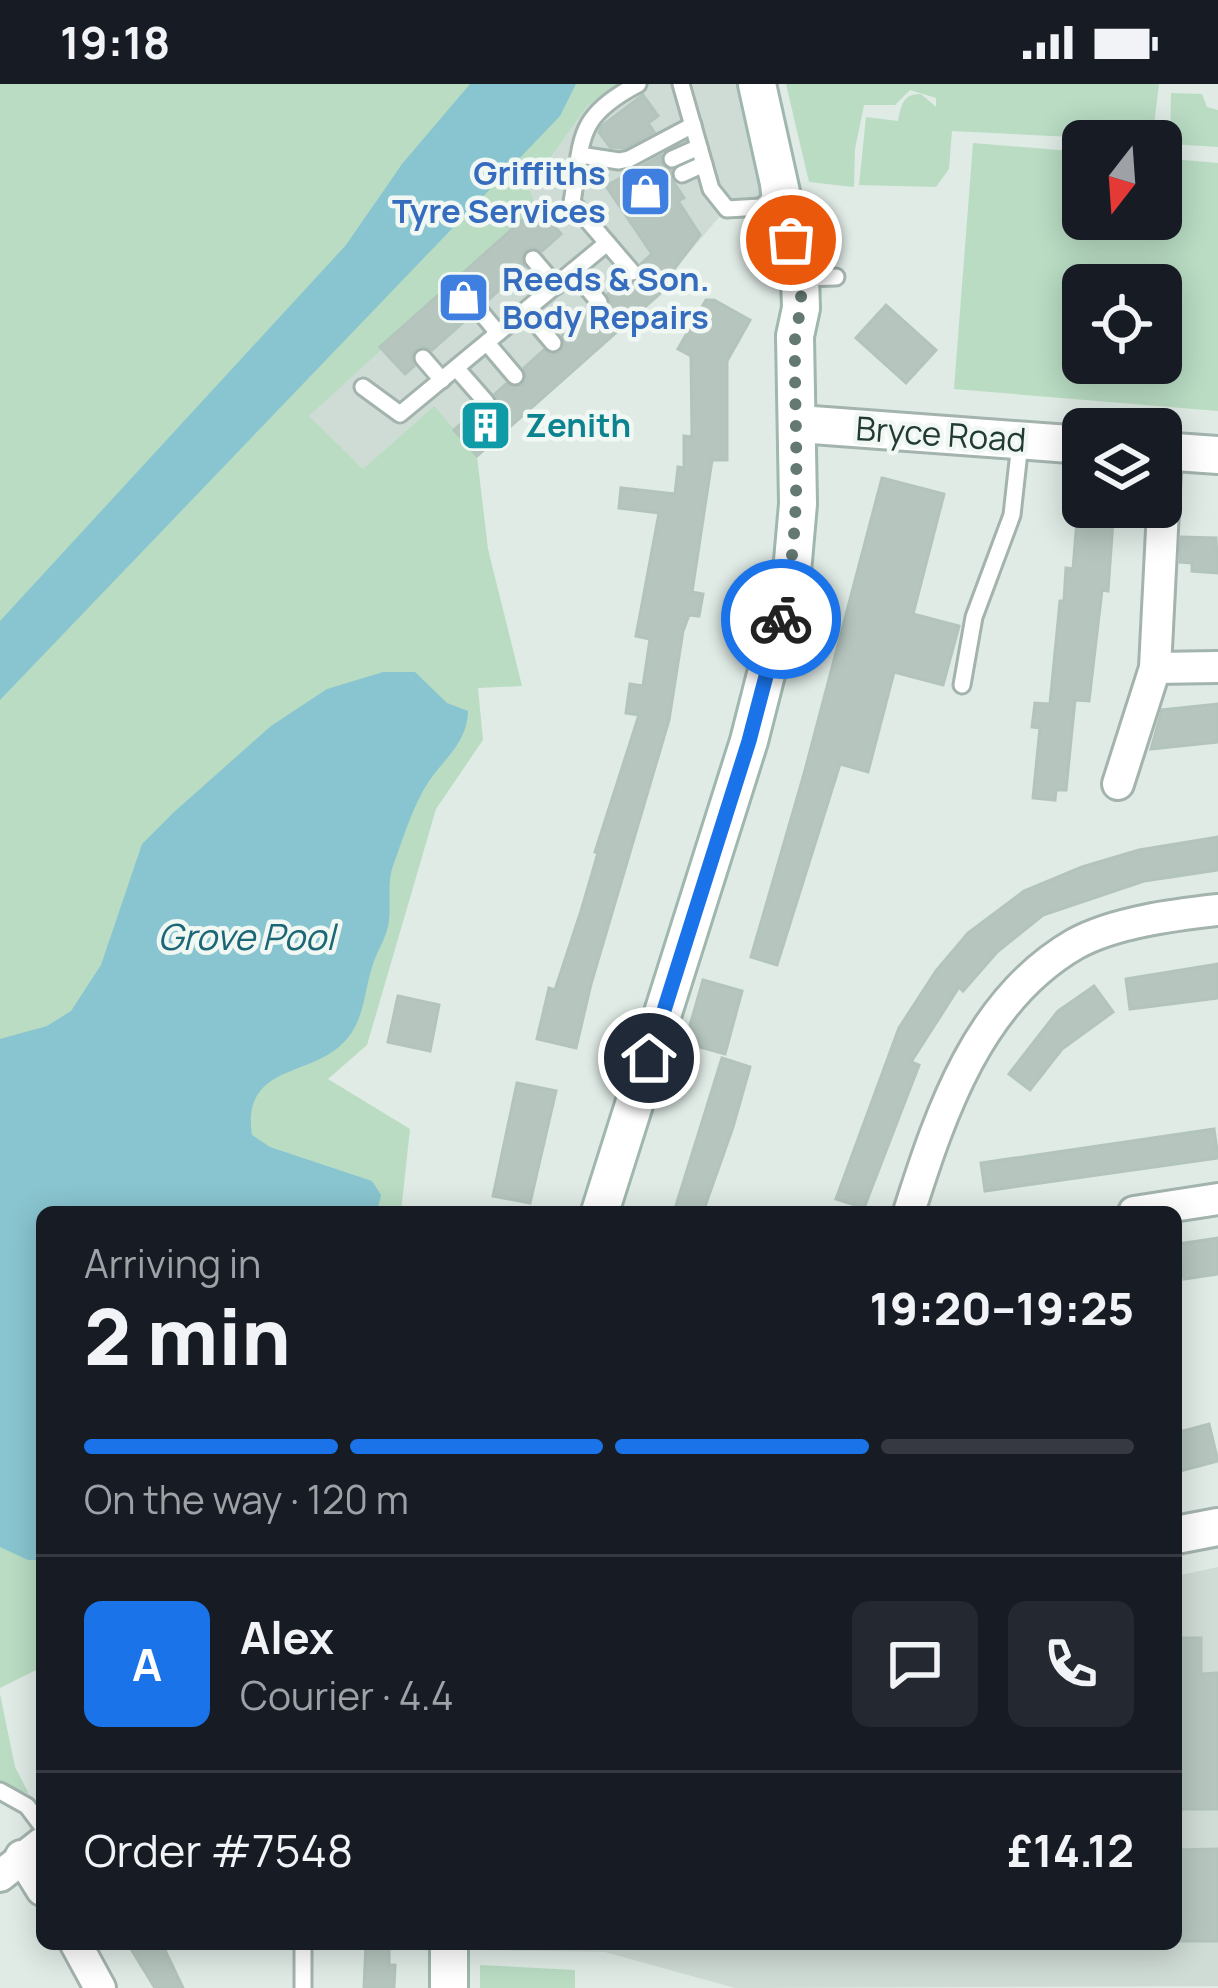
<!DOCTYPE html>
<html lang="en">
<head>
<meta charset="utf-8">
<style>
	:root { --surface:#171b24; --page:#242831; --text:#f1f3f6; --muted:#9ea1a6; --line:#363941; --accent:#1a73e8 }
	body { margin:0; font-family:Manrope,sans-serif; background:var(--page); color:var(--text); height:100vh; display:flex; flex-direction:column; font-size:45px; white-space:nowrap }
	* { box-sizing:border-box; margin:0 }
	p { font-size:39px; color:var(--muted) }
	.icon { flex:none; width:66px; height:66px; fill:none; stroke:currentColor; stroke-width:2; stroke-linecap:round; stroke-linejoin:round }
	.map { position:relative; flex:1; overflow:hidden }
	.sheet { position:absolute; left:36px; top:1122px; width:1146px; height:744px; display:flex; flex-direction:column; background:var(--surface); border-radius:18px; box-shadow:0 6px 30px #0003 }
	.sheet>* { flex:none }
	.needle { width:78px; rotate:197deg }
	.fabs { position:absolute; left:1062px; top:36px; display:grid; gap:24px }
	.fabs a { display:grid; place-items:center; width:120px; height:120px; border-radius:18px; background:var(--surface); box-shadow:0 6px 30px #0003; font-size:60px }
	.pin { position:absolute; display:grid; place-items:center; width:102px; height:102px; color:#fff; margin:-51px; border:6px solid #fff; border-radius:50%; box-shadow:0 3px 12px #0007 }
	.courier { position:absolute; display:grid; place-items:center; width:120px; height:120px; margin:-60px; border:9px solid #1a73e8; border-radius:50%; background:#fff; color:#222; box-shadow:0 3px 15px #0007 }
	.summary em { font-style:normal; font-weight:800 }
	.summary div { display:flex; flex-direction:column-reverse }
	.summary { display:flex; align-items:center; justify-content:space-between; height:204px; padding:0 48px }
	h1 { font-size:78px; font-weight:800; line-height:90px }
	.bar { display:grid; grid-template-columns:repeat(4,1fr); gap:18px 12px; align-content:center; height:144px; padding:0 48px }
	.bar i { height:15px; border-radius:9px; background:var(--line) }
	.bar .active { background:var(--accent) }
	.bar p { grid-column:span 4 }
	.line { display:flex; align-items:center; gap:30px; padding:0 48px; border-top:3px solid var(--line) }
	.line div { flex:1 }
	.round { display:grid; place-items:center; flex:none; width:126px; height:126px; border-radius:18px; background:var(--page) }
	.status { display:flex; justify-content:space-between; align-items:center; height:84px; padding:0 60px; background:var(--surface); direction:ltr }
	.status svg { height:33px; fill:currentColor }
	.map>svg:first-child { display:block }
	.built { fill:#cfdbd5 }
	.green { fill:#b9dcc3; fill-rule:evenodd }
	.water { fill:#89c5d0 }
	.building { fill:#b6c6bf; stroke:#b3c4bd; stroke-width:3 }
	.lines { fill:none; stroke-linecap:round; stroke-linejoin:round }
	.service-casing { stroke:#a3b3ad; stroke-width:21 }
	.minor-casing { stroke:#a3b3ad; stroke-width:36 }
	.tertiary-casing { stroke:#a3b3ad; stroke-width:42 }
	.secondary-casing { stroke:#9fb7ae; stroke-width:42 }
	.service { stroke:#fff; stroke-width:15 }
	.minor { stroke:#fff; stroke-width:30 }
	.tertiary { stroke:#fff; stroke-width:36 }
	.secondary { stroke:#fff; stroke-width:36 }
	.done { stroke:#647972; stroke-width:12; stroke-dasharray:0 21.6 }
	.route { stroke:#1a73e8; stroke-width:15 }
	.labels { text-anchor:middle; stroke-width:9; stroke-linejoin:round; paint-order:stroke }
	.shop-label { font-size:33px; font-weight:bold; fill:#366cbe; stroke:#f1f8f4; text-anchor:end }
	.culture-label { font-size:33px; font-weight:bold; fill:#0d838f; stroke:#f1f8f4; text-anchor:start }
	.street-label { font-size:33px; fill:#213b34; stroke:#f1f8f4 }
	.water-label { font-size:36px; font-style:italic; fill:#1c6776; stroke:#f1f8f4 }
</style>
</head>
<body>
<div class="status"><b>19:18</b><svg viewBox="0 0 49 12"><path d="M0 12V9h3v3zM5 12V6h3v6zM10 12V3h3v9zM15 12V0h3v12zM26 1h20v11H26zM47 4h2v5h-2z"/></svg></div>
<div class="map">
<svg width="1218" height="1904" viewBox="0 0 1218 1904">
	<rect width="100%" height="100%" fill="#e0ebe6"/>
	<g class="built">
		<path d="M598 0H747L767 90 761 123 721 131 669 192 673 198 477 372 433 323 363 385 308 333 380 263 529 106 588 21Z"/>
		<path d="M1218 1483V1902L735 1904 605 1868 479 1866V1860H1176V1492Z"/>
	</g>
	<g class="green">
		<path d="M0 0H617L588 21 529 105 537 123 309 332 363 385 434 322 477 372 488 465 522 602 478 604 483 656 436 725 367 961 328 995 410 1045 401 1128H42V1583L0 1604Z"/>
		<path d="M786 0H1159L1152 57 952 47 949 85 936 103 859 101 866 33 898 37C901 22 903 9 921 10L936 23V14L910 6 895 21H864L855 65 854 103 809 98Z"/>
		<path d="M1171 9 1202 10 1207 23 1218 26V63L1170 60Z"/>
		<path d="M973 59 1083 68V135H1161V74L1218 79V327L954 305ZM1083 201H1161V279H1083Z"/>
		<path d="M0 1610 15 1683 29 1710 6 1701 0 1713Z"/>
		<path d="M480 1881 575 1886V1904H480Z"/>
	</g>
	<g class="water">
		<path d="M470 0H576L560 32 0 616V537L346 161 402 80Z"/>
		<path d="M383 588H415L447 619 468 627C467 662 440 677 424 705 411 728 402 757 393 782 387 798 391 819 389 837 387 853 378 865 373 880 364 906 365 936 345 957 312 994 241 979 252 1051L270 1063 372 1097 381 1111 377 1128H42V1476H28L0 1463V955L47 942 71 927 101 881 142 760 174 728 271 642 327 605Z"/>
	</g>
	<g class="building">
		<path d="M643 11 658 32 648 39 654 48 625 64 610 63 599 48 602 42Z"/>
		<path d="M661 72 662 81 671 87 672 96 684 114 678 117 700 151 668 193 673 198 477 372 454 346 477 326 493 328 498 321 495 310 506 300 522 302 527 295 524 284 544 266 550 271 560 269 565 262 562 251 590 226 600 230 608 226 611 217 608 210 623 196 633 200 643 193 641 180 652 170 606 102Z"/>
		<path d="M537 123 561 150 542 167 532 163 524 167 521 176 524 183 487 217 477 213 470 217 466 226 469 233 432 266 422 262 414 266 411 275 414 282 405 290 380 263Z"/>
		<path d="M706 216H714L750 236 727 277V376H712L692 508 703 510 699 532 689 531 683 547 669 636 591 900 576 964 537 955 549 904 555 906 581 827 598 769 595 768 639 631 626 629 630 600 643 602 650 555 636 552 659 429 619 424 621 404 675 410 678 383 684 384V352L692 353 691 272 678 265Z"/>
		<path d="M886 221 936 266 906 299 856 254Z"/>
		<path d="M882 394 944 410 913 530 959 542 943 601 894 588 868 688 840 680 777 881 751 873 804 690Z"/>
		<path d="M1078 423H1114L1108 507 1102 506 1089 617 1075 616 1066 706H1056L1055 716 1033 714 1040 644 1032 643 1035 619 1050 620 1060 517H1064L1066 484 1073 485Z"/>
		<path d="M1181 453 1216 454 1218 489 1192 487V479L1180 478Z"/>
		<path d="M1218 620V658L1151 665 1162 626Z"/>
		<path d="M1218 753V786L1144 797 1043 831 997 868 963 907 959 903 911 978 919 981 864 1124 836 1115 899 944 936 887 968 849 1024 807 1082 783 1139 766Z"/>
		<path d="M1218 880V914L1130 925 1126 895Z"/>
		<path d="M703 896 742 907 725 970 685 959Z"/>
		<path d="M1094 902 1113 928 1062 965 1030 1006 1009 990 1058 927Z"/>
		<path d="M398 912 439 921 430 967 388 958Z"/>
		<path d="M722 974 750 983 733 1043 703 1128H674Z"/>
		<path d="M517 999 556 1007 530 1119 493 1112Z"/>
		<path d="M1214 1045 1218 1074 985 1107 981 1079Z"/>
		<path d="M1218 1154V1190L1184 1195 1178 1160Z"/>
		<path d="M1209 1340 1218 1377 1176 1388V1349Z"/>
		<path d="M1176 1554H1201V1590L1218 1589V1725H1176Z"/>
		<path d="M1218 1765V1857H1176V1766Z"/>
		<path d="M128 1860H162L183 1904H155Z"/>
		<path d="M366 1860H389V1881H395L394 1904H364Z"/>
	</g>
	<g class="lines">
		<defs>
			<g id="service">
				<path d="M681 0 711 105 727 125 761 123 770 115 769 104"/>
				<path d="M580 71 619 77 629 75 693 41"/>
				<path d="M672 75 699 63"/>
				<path d="M682 90 704 80"/>
				<path d="M533 175 556 202"/>
				<path d="M573 187 599 218"/>
				<path d="M632 188 572 118C583 54 575 33 638 0"/>
				<path d="M800 194 836 193"/>
				<path d="M478 225 498 249"/>
				<path d="M526 227 553 259"/>
				<path d="M487 259 515 292"/>
				<path d="M423 274 442 296"/>
				<path d="M457 285 486 318"/>
				<path d="M363 303 400 330 607 159"/>
				<path d="M962 601 974 533 1012 431 1020 359"/>
				<path d="M0 1707 27 1722 42 1742"/>
				<path d="M303 1860V1904"/>
			</g>
			<g id="minor">
				<path d="M1155 584 1218 583"/>
				<path d="M1118 700 1155 584 1166 367"/>
				<path d="M909 1128C941 1028 978 916 1075 860 1115 838 1174 831 1218 826"/>
				<path d="M1134 1128 1218 1115"/>
				<path d="M21 1772 42 1806"/>
				<path d="M0 1792 42 1759"/>
				<path d="M76 1860 100 1904"/>
			</g>
			<g id="tertiary">
				<path d="M799 340 1083 361"/>
				<path d="M1161 367 1218 371"/>
				<path d="M1176 1451 1218 1443"/>
			</g>
			<g id="secondary">
				<path d="M600 1128 749 657 792 488 798 420 795 252 801 224 800 194 757 0"/>
				<path d="M449 1860V1904"/>
			</g>
		</defs>
		<use href="#service" class="service-casing"/>
		<use href="#minor" class="minor-casing"/>
		<use href="#tertiary" class="tertiary-casing"/>
		<use href="#secondary" class="secondary-casing"/>
		<use href="#service" class="service"/>
		<use href="#minor" class="minor"/>
		<use href="#tertiary" class="tertiary"/>
		<use href="#secondary" class="secondary"/>
	</g>
	<g class="lines">
		<path class="done" d="M781 535C804 437 794 356 795 257 795 245 800 233 801 220 802 198 796 177 791 156"/>
		<path class="route" d="M649 974 749 657 781 535"/>
	</g>
	<defs>
		<symbol id="shop-square" viewBox="-11 -11 22 22"><rect x="-9" y="-9" width="18" height="18" rx="4" fill="#3f7fe0" stroke="#f1f8f4"/><path d="M-5-2.5h2.3a2.7 3.5 0 0 1 5.4 0H5L5.5 6h-11ZM-1.5-2.5h3a1.5 2.3 0 0 0-3 0Z" fill="#fff"/></symbol>
		<symbol id="building-square" viewBox="-11 -11 22 22"><rect x="-9" y="-9" width="18" height="18" rx="4" fill="#0f9aa8" stroke="#f1f8f4"/><path d="M-4-6H4V6H1V3H-1V6H-4ZM-2.5-4.3h1.7v1.8h-1.7ZM.8-4.3h1.7v1.8H.8ZM-2.5-1h1.7V.8h-1.7ZM.8-1h1.7V.8H.8Z" fill="#fff"/></symbol>
	</defs>
	<g fill-rule="evenodd">
		<use href="#shop-square" x="616" y="78" width="59" height="59"/>
		<use href="#shop-square" x="434" y="184" width="59" height="59"/>
		<use href="#building-square" x="456" y="312" width="59" height="59"/>
	</g>
	<g class="labels">
		<g class="shop-label">
			<text x="606" y="101">Griffiths<tspan x="606" dy="38">Tyre Services</tspan></text>
			<text x="502" y="207" text-anchor="start">Reeds &amp; Son.<tspan x="502" dy="38">Body Repairs</tspan></text>
		</g>
		<g class="culture-label">
			<text x="525" y="353">Zenith</text>
		</g>
		<g class="street-label">
			<text transform="translate(941 350) rotate(4)" y="12">Bryce Road</text>
		</g>
		<g class="water-label">
			<text x="246" y="866">Grove Pool</text>
		</g>
	</g>
</svg>
<div class="fabs">
<a><svg class="needle" viewBox="-14 -14 28 28"><path d="M0-13l5 13h-10z" fill="#e53935"/><path d="M0 13l5-13h-10z" fill="#9ea1a6"/></svg></a>
<a><svg class="icon" aria-label="locate" viewBox="0 0 24 24"><circle cx="12" cy="12" r="6"/><path d="M12 2v4M12 18v4M2 12h4M18 12h4"/></svg></a>
<a><svg class="icon" aria-label="layers" viewBox="0 0 24 24"><path d="M12 4l9 5-9 5-9-5zM3 14l9 5 9-5"/></svg></a>
</div>
<div class="pin" style="left:791px;top:156px;background:#ea580c"><svg class="icon" aria-label="bag" viewBox="0 0 24 24"><path d="M5 8h14l-1 12H6zM9 8a3 3 0 0 1 6 0"/></svg></div>
<div class="pin" style="left:649px;top:974px;background:#1f2937"><svg class="icon" aria-label="home" viewBox="0 0 24 24"><path d="M3 11l9-7 9 7M6 9v11h12V9"/></svg></div>
<div class="courier" style="left:781px;top:535px"><svg class="icon" aria-label="bike" viewBox="0 0 24 24"><circle cx="6" cy="16" r="4"/><circle cx="18" cy="16" r="4"/><path d="M6 16l4-8h5l3 8M10 8l3 8H6M13 5h3"/></svg></div>
<section class="sheet">
<div class="summary"><div><h1>2 min</h1><p>Arriving in</p></div><em>19:20–19:25</em></div>
<div class="bar"><i class="active"></i><i class="active"></i><i class="active"></i><i></i><p>On the way · 120 m</p></div>
<div class="line" style="height:216px"><b class="round" style="background:var(--accent);color:#fff">A</b><div><b>Alex</b><p>Courier · 4.4</p></div><a class="round"><svg class="icon" aria-label="chat" viewBox="0 0 24 24"><path d="M4 5h16v11H9l-5 4z"/></svg></a><a class="round"><svg class="icon" aria-label="phone" viewBox="0 0 24 24"><path d="M5 4h4l2 5-3 2q2 4 5 5l2-3 5 2v4C11 20 4 13 5 4z"/></svg></a></div>
<div class="line" style="height:156px"><div>Order #7548</div><b>£14.12</b></div>
</section>
</div>
</body>
</html>
